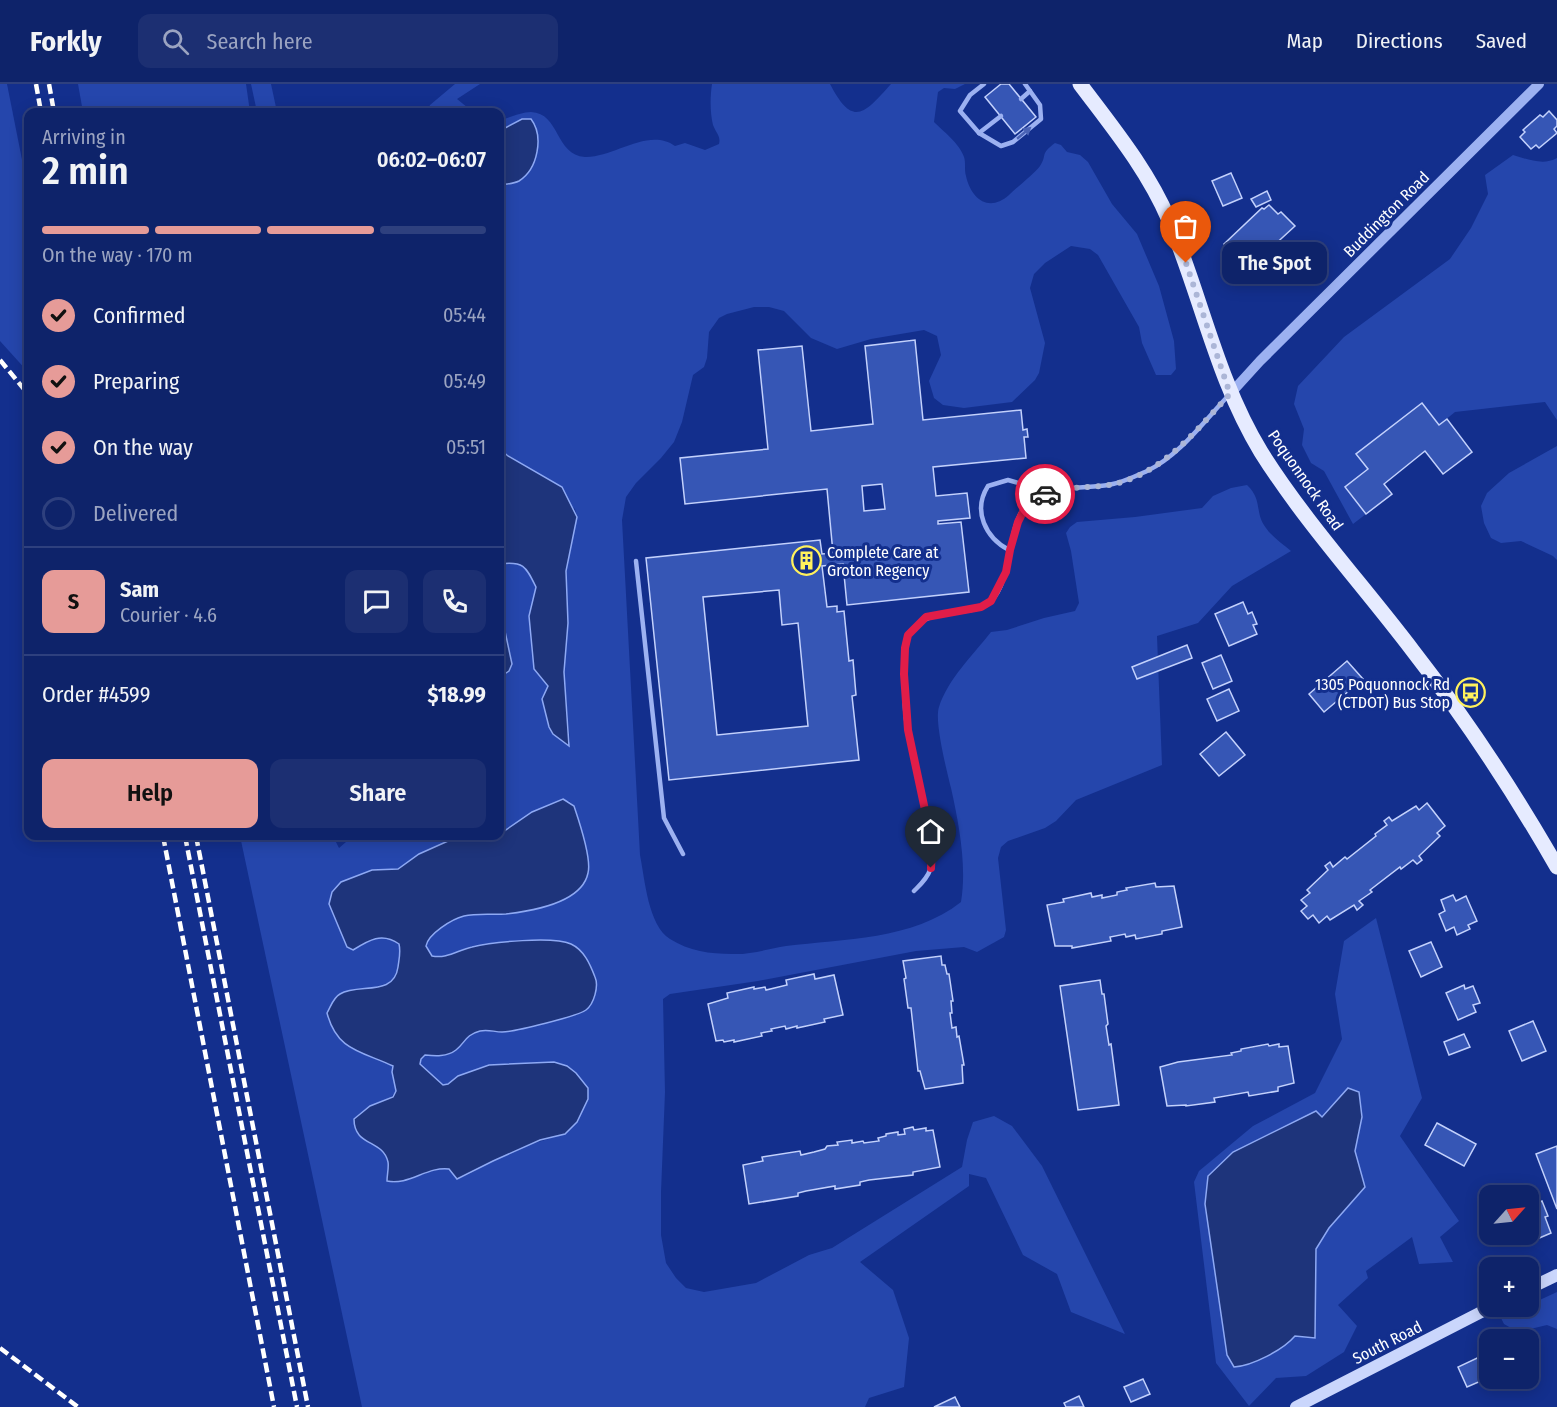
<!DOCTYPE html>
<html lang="en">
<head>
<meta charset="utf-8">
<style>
	:root { --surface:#0e236a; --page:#1c2f72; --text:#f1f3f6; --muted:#9ba4c1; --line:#2e407e; --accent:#e69b98 }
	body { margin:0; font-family:"Fira Sans Condensed",sans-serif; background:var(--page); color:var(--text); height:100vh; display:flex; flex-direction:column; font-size:22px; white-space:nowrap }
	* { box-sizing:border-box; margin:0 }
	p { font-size:20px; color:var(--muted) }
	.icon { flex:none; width:33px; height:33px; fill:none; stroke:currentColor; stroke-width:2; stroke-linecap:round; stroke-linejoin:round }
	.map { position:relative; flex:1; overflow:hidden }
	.sheet { position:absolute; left:24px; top:24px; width:480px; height:732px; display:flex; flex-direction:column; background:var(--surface); border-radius:12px; box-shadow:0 3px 15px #0003,0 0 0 2px var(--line) }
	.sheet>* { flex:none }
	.needle { width:39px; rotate:63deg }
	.controls { position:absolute; left:1479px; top:1101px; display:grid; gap:12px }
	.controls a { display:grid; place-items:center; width:60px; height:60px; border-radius:12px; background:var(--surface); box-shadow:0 3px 15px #0003,0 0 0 2px var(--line); font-size:30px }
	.pin { position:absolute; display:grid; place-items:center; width:51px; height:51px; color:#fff; margin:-62px -26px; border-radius:50% 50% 50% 0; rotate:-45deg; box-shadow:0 0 6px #0007 }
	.pin .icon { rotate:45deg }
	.courier { position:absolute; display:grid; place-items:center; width:60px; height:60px; margin:-30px; border:4px solid #e11d48; border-radius:50%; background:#fff; color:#222; box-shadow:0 2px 8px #0007 }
	.bubble { position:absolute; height:42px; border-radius:12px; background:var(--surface); box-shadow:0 3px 15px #0003,0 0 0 2px var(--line); font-size:20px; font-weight:600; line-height:42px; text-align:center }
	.headline em { font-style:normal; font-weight:600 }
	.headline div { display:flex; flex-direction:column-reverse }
	.headline { display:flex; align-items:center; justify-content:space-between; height:102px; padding:0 18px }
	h1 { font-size:39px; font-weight:600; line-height:45px }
	.bar { display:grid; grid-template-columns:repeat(4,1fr); gap:9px 6px; align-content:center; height:72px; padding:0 18px }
	.bar i { height:8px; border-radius:4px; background:var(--line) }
	.bar .current { background:var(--accent) }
	.bar p { grid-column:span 4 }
	.line { display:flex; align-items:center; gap:15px; padding:0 18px; border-top:2px solid var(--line) }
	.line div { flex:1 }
	.round { display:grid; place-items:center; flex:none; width:63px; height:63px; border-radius:12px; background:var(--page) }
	ol { padding:0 18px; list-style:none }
	li { display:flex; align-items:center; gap:18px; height:66px }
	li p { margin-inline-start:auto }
	li .icon { padding:6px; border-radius:50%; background:var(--accent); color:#111; stroke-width:4 }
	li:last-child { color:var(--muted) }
	li i { width:33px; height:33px; border:3px solid var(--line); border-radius:50% }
	.cta { display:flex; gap:12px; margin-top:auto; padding:12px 18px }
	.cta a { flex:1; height:69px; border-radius:12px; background:var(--accent); color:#111; font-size:24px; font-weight:600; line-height:69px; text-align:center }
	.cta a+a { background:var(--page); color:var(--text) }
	header { display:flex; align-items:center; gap:36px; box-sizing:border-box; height:84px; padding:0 30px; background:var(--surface); border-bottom:2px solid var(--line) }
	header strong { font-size:28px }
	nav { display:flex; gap:33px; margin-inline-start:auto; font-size:21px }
	.search { width:420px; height:54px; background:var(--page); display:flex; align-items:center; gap:15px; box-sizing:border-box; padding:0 21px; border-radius:12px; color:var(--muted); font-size:22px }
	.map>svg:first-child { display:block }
	.green { fill:#2546ac; fill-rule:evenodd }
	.water { fill:#1e347b; stroke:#8ea9f4; stroke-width:1.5 }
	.building { fill:#3656b5; stroke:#c3d1fc; stroke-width:1.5; fill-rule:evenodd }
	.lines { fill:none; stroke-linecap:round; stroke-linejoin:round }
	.service { stroke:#9cb1f1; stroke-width:4.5 }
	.tertiary { stroke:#9cb1f1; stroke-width:10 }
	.secondary { stroke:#cad6fc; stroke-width:12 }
	.primary { stroke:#e6ebff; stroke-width:15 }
	.rail { stroke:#fff; stroke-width:4.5; stroke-dasharray:10 4.5; stroke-linecap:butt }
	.oneway { fill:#4a63b5 }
	.done { stroke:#acb6d7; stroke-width:6; stroke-dasharray:0 10.8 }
	.route { stroke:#e11d48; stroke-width:8 }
	.labels { text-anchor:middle; stroke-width:6; stroke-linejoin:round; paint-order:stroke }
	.street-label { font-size:16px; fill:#fff; stroke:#132f8d }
	.poi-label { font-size:16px; fill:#fff; stroke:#132f8d; text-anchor:start }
</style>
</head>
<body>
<header>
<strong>Forkly</strong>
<div class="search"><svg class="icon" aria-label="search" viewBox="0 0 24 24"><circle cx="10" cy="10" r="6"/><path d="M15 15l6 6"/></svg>Search here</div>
<nav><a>Map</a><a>Directions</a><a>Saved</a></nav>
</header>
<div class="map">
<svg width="1557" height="1323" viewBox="0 0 1557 1323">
	<rect width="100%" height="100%" fill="#132f8d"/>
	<g class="green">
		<path d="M0 0H7L28 106V288L0 257Z"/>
		<path d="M78 0H246L250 28H83Z"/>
		<path d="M251 0H271L277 28H257Z"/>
		<path d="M455 0H480L457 15 473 28H427L430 21Z"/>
		<path d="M712 0H830C853 44 864 30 891 0H965L955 5 944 4 938 8 934 38C943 47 960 60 964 73 966 79 964 86 966 92 971 115 989 129 1009 111 1016 104 1035 89 1040 82 1048 70 1039 71 1055 59L1061 61 1067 68 1080 71 1088 78 1112 120 1137 150 1159 202 1174 257 1176 285 1171 291H1156L1142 259 1139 243 1098 171 1090 165 1071 162 1045 179 1034 190 1030 204 1045 259 1039 289 1035 296 1012 318 964 324 943 321 934 314 929 297 941 271 937 252 924 246 871 255 837 265 811 254 784 227 769 223H754L727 230 719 234 709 248 707 274 704 283 693 291 682 338 674 358 661 374 636 399 626 413 622 436 640 771C645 796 648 841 670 855 689 867 710 870 732 870 749 871 768 865 786 862 843 855 913 856 961 818 967 782 959 740 951 704 947 688 934 637 939 623 948 595 973 571 991 548L1007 546 1044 534 1075 527 1079 519 1071 467 1066 449 1070 443 1077 438 1135 433 1202 424 1213 412 1231 404 1247 401C1263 416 1254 428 1266 444 1272 453 1283 460 1291 467L1232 502 1198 539 1157 552 1162 681 1076 716 1056 737 1045 744 1008 757 1001 763 998 774 1006 846 1004 853 977 868 964 863 916 867 758 897 670 910 663 915 665 1008 661 1108V1151L666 1179 676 1194 686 1204 704 1208 756 1199 809 1171 832 1164 962 1083 967 1056 973 1038 994 1032 1012 1042 1042 1082 1125 1250 1071 1228 1057 1190 1023 1171 986 1094 969 1090V1102L860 1178 893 1206 909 1254 904 1303 869 1314 865 1323H362L240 752H333L339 764 353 752H498L494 754 457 753 408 778 398 785 372 786 329 820 347 863 353 866C369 856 382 848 399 860L401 866 397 892 394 897 369 905 343 908 347 962 393 982C393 988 397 1001 396 1005 394 1017 377 1017 369 1023 363 1026 358 1031 354 1035 354 1059 370 1053 382 1066 389 1073 391 1088 393 1099L411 1095 437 1085H449L457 1095C470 1091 481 1083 492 1077 515 1065 540 1057 565 1050L554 978 458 992 448 1000 442 1001 420 980 421 975 425 971C436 972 452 970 460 960 466 954 458 958 466 953 477 945 490 945 503 948L583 928 587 874C583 870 578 863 573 861 554 853 488 857 469 863 457 867 446 874 432 872L426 862C428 850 451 835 464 832 477 829 492 831 505 830 531 828 563 822 582 803L587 767 574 722 569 717 532 728 500 751V691L502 689V663L500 662V590L503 591 511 572C500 542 500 512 500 480 524 477 526 483 536 503L529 532 532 572 548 602 542 615 570 659 564 588 568 539 566 487 577 433 575 425 500 365V101L516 99 505 44 500 49V36C509 34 521 28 531 28 560 29 555 71 585 73 614 74 648 43 675 62L685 59 705 66 719 60C721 52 716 49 713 41 710 29 710 13 712 0Z"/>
		<path d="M1513 71C1527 75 1543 82 1557 74V336L1545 318 1455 328 1439 341 1357 370 1368 385 1345 403 1366 430 1353 440 1324 387 1311 379 1302 361 1304 345 1294 320 1298 302 1344 253 1450 175 1471 144 1488 110 1485 91Z"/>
		<path d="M1557 362V476L1553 472 1521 457 1501 459 1491 454 1484 439 1481 422 1487 409 1509 389Z"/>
		<path d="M1376 834 1422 1014 1400 1052 1459 1137 1440 1153 1453 1178 1419 1180 1412 1153 1366 1187 1368 1194 1338 1221 1357 1242 1344 1268 1306 1292 1276 1294 1249 1322 1216 1279 1194 1098 1199 1087 1253 1042 1315 1009 1342 955 1335 910 1344 857ZM1348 1004 1359 1009 1362 1033 1355 1067 1365 1103 1329 1144 1316 1165 1315 1254 1295 1252 1234 1283 1227 1271 1205 1120 1208 1093 1233 1068 1316 1027 1322 1033Z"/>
		<path d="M1557 1208V1245L1547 1241 1518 1248 1504 1240 1501 1234Z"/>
	</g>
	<g class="water">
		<path d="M522 35H531C544 52 538 85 519 97 513 100 506 100 500 101V49L505 44Z"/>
		<path d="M500 365 508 372 562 403 577 433 566 487 568 539 564 588 569 662 553 650 549 643 542 615 548 602 534 585 529 532 536 503C526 483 524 477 500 480Z"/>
		<path d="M500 524 512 580 509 587 503 591 500 590Z"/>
		<path d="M563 715 574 722C579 737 592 774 588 789 582 819 532 827 506 830 492 831 477 829 464 832 452 835 428 850 426 862L432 872C447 875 458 866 472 863 492 858 553 852 571 860 584 866 590 880 595 893 599 902 594 920 586 926 578 932 514 948 502 948 494 948 488 945 480 947 465 951 466 958 456 966 447 973 435 972 425 971L421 975 420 980 443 1001 448 1000 458 992 489 981 554 978 567 982 576 989 588 1004V1015L577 1038 565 1050 540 1056 493 1077 457 1095 449 1085C428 1082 408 1102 387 1097 387 1091 389 1083 388 1078 383 1055 354 1063 354 1035L370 1022 393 1013 396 1007 392 988 393 982C361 967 337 967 327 929 331 922 333 914 340 910 359 899 394 913 398 883 399 875 401 868 399 860 382 848 369 856 353 866L347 863 329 820 332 808 341 798 372 786 398 785 419 770 457 753 494 754 532 728Z"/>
		<path d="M1348 1004 1359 1008 1362 1033 1355 1067 1365 1103 1329 1144 1316 1165 1315 1254 1295 1252C1283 1266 1252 1282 1234 1283L1227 1271 1205 1120 1208 1092 1233 1068 1316 1027 1322 1033Z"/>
	</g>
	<g class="building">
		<path d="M1001 0H1009L1036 33 1015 50 985 13Z"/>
		<path d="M1549 27 1557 36V42L1554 45 1557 49 1539 64 1536 61 1531 65 1520 53 1525 48 1523 46 1540 31 1543 33Z"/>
		<path d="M1231 89 1242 114 1223 122 1212 97Z"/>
		<path d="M1267 107 1271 116 1256 123 1251 115Z"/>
		<path d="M1269 121 1278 130 1281 128 1295 142 1270 165 1274 169 1265 177 1262 174 1250 186 1224 160 1262 124 1264 125Z"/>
		<path d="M915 256 923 336 1021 326 1023 346 1027 345 1028 353H1024L1026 374 933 383 936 412 967 409 970 434 938 437V440L961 438 969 508 847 521 843 480 822 482 827 523 837 522V528L844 527 849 577 853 576 856 611 852 612 859 676 669 696 646 474 820 456 822 470 833 469 827 405 685 420 680 374 768 365 758 266 802 262 811 347 873 340 865 262ZM882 400 885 425 864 427 862 402ZM779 506 782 541 798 539 808 642 717 651 703 513Z"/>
		<path d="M1422 319 1439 341 1447 335 1472 368 1443 390 1425 367 1384 400 1392 410 1366 430 1345 403 1368 385 1356 370Z"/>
		<path d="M1243 518 1248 530 1252 528 1257 540 1253 541 1257 550 1229 562 1215 530Z"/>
		<path d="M1187 561 1192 574 1137 595 1132 583Z"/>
		<path d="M1221 571 1232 597 1213 605 1202 579Z"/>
		<path d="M1347 577 1363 595 1324 628 1309 610Z"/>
		<path d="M1229 605 1239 627 1217 637 1207 615Z"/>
		<path d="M1226 648 1245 671 1219 692 1200 670Z"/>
		<path d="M1427 719 1445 742 1437 749 1440 752 1419 772 1422 776 1417 780 1413 776 1401 785 1400 783 1370 806 1372 808 1359 817 1363 821 1357 826 1354 821 1330 836 1327 832 1319 839 1313 831 1308 835 1301 827 1307 822 1301 816 1310 809 1307 806 1328 786 1325 782 1330 778 1333 783 1345 773 1347 775 1376 752 1375 750 1387 741 1384 737 1389 733 1392 737 1416 722 1419 726Z"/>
		<path d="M1155 799 1156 803 1174 802 1182 843 1162 847V850L1136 855 1135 851 1126 853 1125 850 1110 853 1111 857 1072 864V862H1055L1047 821 1064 818 1063 815 1091 809 1092 813 1102 811V814L1117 811V808L1127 806 1126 804Z"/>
		<path d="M1453 811 1456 817 1466 812 1477 837 1468 841 1470 845 1457 851 1454 843 1446 847 1439 830 1445 827 1441 816Z"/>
		<path d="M1431 858 1442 883 1421 893 1409 867Z"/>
		<path d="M941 872 942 881H945L947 890H949L953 917H951L952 929H950L952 944 956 943 957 953 959 952 964 981H962L963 999 925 1005 920 987H918L911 924H908L904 895 906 894 903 877Z"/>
		<path d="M814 890 815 895 834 891 843 931 824 935 825 938 797 944V942L786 945 785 942 771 945 772 947 761 949 762 952 734 958V956L724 958 723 956 716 957 708 920 728 914 727 909 754 903V905L765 903 766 906 787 901 786 896Z"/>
		<path d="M1100 896 1102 910H1104L1108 940 1106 942 1109 961 1111 960 1119 1021 1078 1026 1060 902Z"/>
		<path d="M1464 901 1465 905 1473 902 1480 919 1473 921 1476 928 1458 936 1446 909Z"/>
		<path d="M1533 937 1546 967 1522 977 1509 947Z"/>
		<path d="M1464 950 1470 963 1449 971 1444 958Z"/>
		<path d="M1268 960 1269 962 1279 960V963L1288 962 1294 999 1278 1003V1007L1249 1012 1248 1008 1214 1014 1215 1018 1186 1022V1021L1167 1022 1160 983 1178 978 1232 971 1231 969 1241 967V965Z"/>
		<path d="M1437 1039 1476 1060 1464 1082 1425 1061Z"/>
		<path d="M913 1043 914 1046 926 1044V1047L933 1046 940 1083 913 1088V1091L869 1096 860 1098V1101L835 1105V1102L806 1107 798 1109V1112L749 1120 743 1081 763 1077 762 1073 800 1067 801 1071 814 1068 825 1065 827 1062 838 1061 837 1058 852 1056V1059L863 1057 864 1059 879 1057 878 1054 886 1052V1050L898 1048V1051L905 1050 904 1045Z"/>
		<path d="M1557 1062V1125L1536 1070Z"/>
		<path d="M1542 1117 1548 1132 1545 1133 1551 1149 1530 1158 1527 1150 1528 1123Z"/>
		<path d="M1490 1268V1293L1467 1303 1458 1283Z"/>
		<path d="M1143 1295 1150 1310 1131 1318 1124 1303Z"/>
		<path d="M1079 1312 1084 1323H1066L1064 1319Z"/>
		<path d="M955 1313 960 1323H934Z"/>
	</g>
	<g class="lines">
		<g class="service">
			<path d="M984 0 970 11 960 27 979 49 1001 62 1013 58 1041 35 1040 21 1025 0"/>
			<path d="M1021 15 1030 7"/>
			<path d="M979 49 1001 32"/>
			<path d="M1009 466C986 454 972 427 988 402L1008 396 1049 408"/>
			<path d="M636 477 664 734 683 770"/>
			<path d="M914 807C920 801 927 795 930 786 938 758 914 679 908 648 904 629 904 605 905 585 905 574 903 559 909 550 931 518 971 536 991 517 1013 495 1006 445 1026 421 1042 401 1086 405 1108 401 1122 399 1134 393 1147 387 1180 371 1204 337 1229 311"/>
		</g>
		<path class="tertiary" d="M1230 310 1260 277 1539 0"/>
		<g class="secondary">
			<path d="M1528 1205 1557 1191"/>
			<path d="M1296 1323 1493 1222"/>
		</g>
		<path class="primary" d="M1080 0C1113 44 1147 85 1169 136 1201 212 1217 296 1261 368 1305 438 1363 501 1413 567 1466 635 1514 708 1557 783"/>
		<g class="rail">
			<path d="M36 0 41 28"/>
			<path d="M49 0 54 28"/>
			<path d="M0 276 28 310"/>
			<path d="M163 752 274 1323"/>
			<path d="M185 752 297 1323"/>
			<path d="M196 752 308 1323"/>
			<path d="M0 1264 78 1323"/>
		</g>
	</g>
	<defs><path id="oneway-solid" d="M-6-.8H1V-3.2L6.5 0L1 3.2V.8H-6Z" transform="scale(1.5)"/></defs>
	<use class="oneway" href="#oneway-solid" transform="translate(1024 49) rotate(-40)"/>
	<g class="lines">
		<path class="done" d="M1045 410C1067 401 1092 405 1114 400 1164 389 1197 345 1230 310L1186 179"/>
		<path class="route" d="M931 784 932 766 928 740 908 646 904 590 905 564 908 551 926 533 981 523 991 517 1006 488 1010 466 1018 438 1027 420 1045 410"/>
	</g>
	<defs>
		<symbol id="building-ring" viewBox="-11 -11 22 22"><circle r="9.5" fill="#132f8d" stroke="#fff15c" stroke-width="1.5"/><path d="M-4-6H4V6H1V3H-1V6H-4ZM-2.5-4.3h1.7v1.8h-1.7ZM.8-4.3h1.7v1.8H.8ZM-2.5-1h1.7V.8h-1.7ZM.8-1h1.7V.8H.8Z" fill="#fff15c"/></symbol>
		<symbol id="bus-ring" viewBox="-11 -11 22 22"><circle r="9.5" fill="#132f8d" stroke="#fff15c" stroke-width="1.5"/><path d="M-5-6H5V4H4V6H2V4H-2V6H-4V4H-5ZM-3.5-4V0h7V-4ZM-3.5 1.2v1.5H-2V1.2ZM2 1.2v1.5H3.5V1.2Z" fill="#fff15c"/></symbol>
	</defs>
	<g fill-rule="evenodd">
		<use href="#building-ring" x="790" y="460" width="33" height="33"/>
		<use href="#bus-ring" x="1454" y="592" width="33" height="33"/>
	</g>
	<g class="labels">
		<g class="street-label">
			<text transform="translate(1386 130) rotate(-45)" y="6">Buddington Road</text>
			<text transform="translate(1306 396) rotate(55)" y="6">Poquonnock Road</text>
			<text transform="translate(1387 1258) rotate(-27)" y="6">South Road</text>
		</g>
		<g class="poi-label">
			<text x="827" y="474">Complete Care at<tspan x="827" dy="18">Groton Regency</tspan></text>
			<text x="1450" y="606" text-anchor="end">1305 Poquonnock Rd<tspan x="1450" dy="18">(CTDOT) Bus Stop</tspan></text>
		</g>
	</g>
</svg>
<div class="controls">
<a><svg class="needle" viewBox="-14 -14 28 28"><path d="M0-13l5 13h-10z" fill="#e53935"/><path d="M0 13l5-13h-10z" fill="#9ba4c1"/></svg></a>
<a>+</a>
<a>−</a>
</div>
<div class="pin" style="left:1186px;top:179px;background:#ea580c"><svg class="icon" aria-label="bag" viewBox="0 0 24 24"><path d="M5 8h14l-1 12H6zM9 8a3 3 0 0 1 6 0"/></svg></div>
<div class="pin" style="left:931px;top:784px;background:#1f2937"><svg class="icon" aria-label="home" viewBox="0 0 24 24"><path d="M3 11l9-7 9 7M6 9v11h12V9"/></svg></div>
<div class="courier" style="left:1045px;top:410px"><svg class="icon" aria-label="car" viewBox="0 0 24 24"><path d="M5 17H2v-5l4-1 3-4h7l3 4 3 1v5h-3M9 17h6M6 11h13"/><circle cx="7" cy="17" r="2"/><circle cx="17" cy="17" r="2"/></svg></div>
<div class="bubble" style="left:1222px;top:158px;width:105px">The Spot</div>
<section class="sheet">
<div class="headline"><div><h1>2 min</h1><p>Arriving in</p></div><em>06:02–06:07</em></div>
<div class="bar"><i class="current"></i><i class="current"></i><i class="current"></i><i></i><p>On the way · 170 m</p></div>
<ol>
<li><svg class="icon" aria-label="check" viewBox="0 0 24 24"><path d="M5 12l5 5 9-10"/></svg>Confirmed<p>05:44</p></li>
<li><svg class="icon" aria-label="check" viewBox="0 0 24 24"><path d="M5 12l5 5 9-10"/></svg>Preparing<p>05:49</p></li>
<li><svg class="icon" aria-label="check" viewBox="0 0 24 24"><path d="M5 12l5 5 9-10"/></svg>On the way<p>05:51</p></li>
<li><i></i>Delivered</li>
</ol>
<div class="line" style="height:108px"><b class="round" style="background:var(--accent);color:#111">S</b><div><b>Sam</b><p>Courier · 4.6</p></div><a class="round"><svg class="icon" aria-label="chat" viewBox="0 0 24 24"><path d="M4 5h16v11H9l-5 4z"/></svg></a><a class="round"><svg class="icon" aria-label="phone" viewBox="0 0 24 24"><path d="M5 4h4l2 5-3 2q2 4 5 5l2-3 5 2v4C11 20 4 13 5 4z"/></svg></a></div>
<div class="line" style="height:78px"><div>Order #4599</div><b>$18.99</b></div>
<div class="cta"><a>Help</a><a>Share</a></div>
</section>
</div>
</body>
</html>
